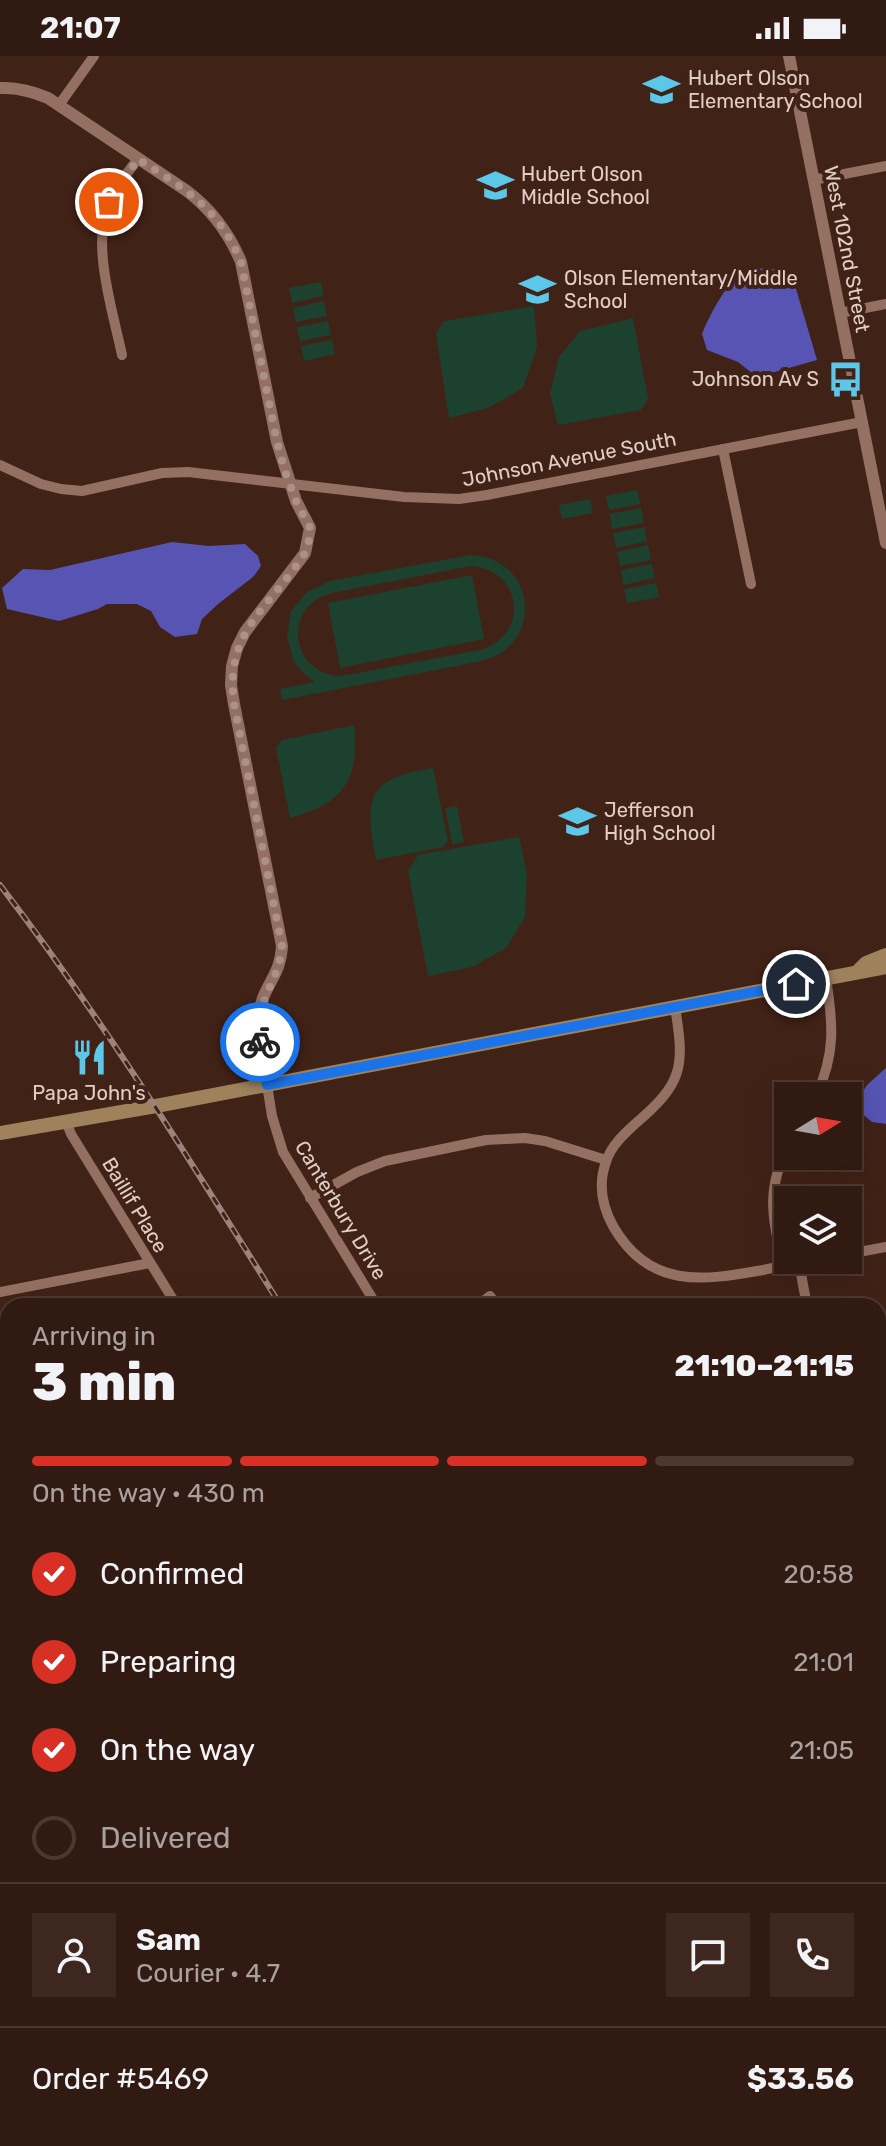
<!DOCTYPE html>
<html lang="en">
<head>
<meta charset="utf-8">
<style>
	:root { --surface:#311a11; --page:#3d271f; --text:#f1f3f6; --muted:#a8a19f; --line:#4c3831; --accent:#d93025 }
	body { margin:0; font-family:Rubik,sans-serif; background:var(--page); color:var(--text); height:100vh; display:flex; flex-direction:column; font-size:30px; white-space:nowrap }
	* { box-sizing:border-box; margin:0 }
	p { font-size:26px; color:var(--muted) }
	.icon { flex:none; width:44px; height:44px; fill:none; stroke:currentColor; stroke-width:2; stroke-linecap:round; stroke-linejoin:round }
	.map { position:relative; flex:1; overflow:hidden }
	.sheet { position:absolute; left:0px; top:1242px; width:886px; height:848px; display:flex; flex-direction:column; background:var(--surface); border-radius:24px 24px 0 0; box-shadow:0 8px 32px #0002,0 0 0 2px var(--line) }
	.sheet>* { flex:none }
	.needle { width:52px; rotate:79deg }
	.buttons { position:absolute; left:774px; top:1026px; display:grid; gap:16px }
	.buttons a { display:grid; place-items:center; width:88px; height:88px; border-radius:0px; background:var(--surface); box-shadow:0 8px 32px #0002,0 0 0 2px var(--line); font-size:40px }
	.pin { position:absolute; display:grid; place-items:center; width:68px; height:68px; color:#fff; margin:-34px; border:4px solid #fff; border-radius:50%; box-shadow:0 2px 8px #0007 }
	.courier { position:absolute; display:grid; place-items:center; width:80px; height:80px; margin:-40px; border:6px solid #1a73e8; border-radius:50%; background:#fff; color:#222; box-shadow:0 2px 10px #0007 }
	.headline em { font-style:normal; font-weight:800 }
	.headline div { display:flex; flex-direction:column-reverse }
	.headline { display:flex; align-items:center; justify-content:space-between; height:136px; padding:0 32px }
	h1 { font-size:52px; font-weight:800; line-height:60px }
	.bar { display:grid; grid-template-columns:repeat(4,1fr); gap:12px 8px; align-content:center; height:96px; padding:0 32px }
	.bar i { height:10px; border-radius:6px; background:var(--line) }
	.bar .selected { background:var(--accent) }
	.bar p { grid-column:span 4 }
	.line { display:flex; align-items:center; gap:20px; padding:0 32px; border-top:2px solid var(--line) }
	.line div { flex:1 }
	.round { display:grid; place-items:center; flex:none; width:84px; height:84px; border-radius:0px; background:var(--page) }
	ol { padding:0 32px; list-style:none }
	li { display:flex; align-items:center; gap:24px; height:88px }
	li p { margin-inline-start:auto }
	li .icon { padding:8px; border-radius:50%; background:var(--accent); color:#fff; stroke-width:4 }
	li:last-child { color:var(--muted) }
	li i { width:44px; height:44px; border:4px solid var(--line); border-radius:50% }
	.status { display:flex; justify-content:space-between; align-items:center; height:56px; padding:0 40px; background:var(--surface); direction:ltr }
	.status svg { height:22px; fill:currentColor }
	.map>svg:first-child { display:block }
	.green { fill:#1c412f; fill-rule:evenodd }
	.water { fill:#5754b4 }
	.lines { fill:none; stroke-linecap:round; stroke-linejoin:round }
	.minor { stroke:#947062; stroke-width:10 }
	.tertiary { stroke:#947062; stroke-width:12 }
	.secondary { stroke:#9f825b; stroke-width:14 }
	.rail-casing { stroke:#9c827a; stroke-width:6 }
	.rail { stroke:#412217; stroke-width:3; stroke-dasharray:9; stroke-linecap:butt }
	.done { stroke:#aa9289; stroke-width:8; stroke-dasharray:0 14.4 }
	.route { stroke:#1a73e8; stroke-width:10 }
	.labels { text-anchor:middle; stroke-width:8; stroke-linejoin:round; paint-order:stroke }
	.poi-label { font-size:20px; fill:#e3cec7; stroke:#412217; text-anchor:start }
	.street-label { font-size:20px; fill:#e3cec7; stroke:#412217 }
</style>
</head>
<body>
<div class="status"><b>21:07</b><svg viewBox="0 0 49 12"><path d="M0 12V9h3v3zM5 12V6h3v6zM10 12V3h3v9zM15 12V0h3v12zM26 1h20v11H26zM47 4h2v5h-2z"/></svg></div>
<div class="map">
<svg width="886" height="2090" viewBox="0 0 886 2090">
	<rect width="100%" height="100%" fill="#412217"/>
	<g class="green">
		<path d="M321 226 323 240 292 247 289 232Z"/>
		<path d="M324 245 327 260 296 266 293 252Z"/>
		<path d="M534 250 537 291 523 332 488 352 449 362 436 277 444 265Z"/>
		<path d="M633 262 648 343 641 354 558 369 550 337 559 301 580 275Z"/>
		<path d="M328 265 331 279 300 285 297 271Z"/>
		<path d="M332 284 335 298 304 305 301 290Z"/>
		<path d="M637 434 640 448 609 454 606 440Z"/>
		<path d="M590 443 593 457 562 463 559 449Z"/>
		<path d="M641 452 644 467 612 473 610 458Z"/>
		<path d="M645 471 647 485 616 492 613 477Z"/>
		<path d="M648 489 651 504 620 510 617 496Z"/>
		<path d="M470 499C536 501 546 588 482 605L282 644 280 633 315 626 303 617 293 604 287 580 291 555 307 536 330 525ZM471 510C523 513 530 580 480 594L341 620C289 618 282 550 332 537Z"/>
		<path d="M652 508 655 522 623 529 621 514Z"/>
		<path d="M472 519 484 583 340 612 328 547Z"/>
		<path d="M656 527 659 541 627 547 624 533Z"/>
		<path d="M354 669C360 724 343 748 290 762L276 692 282 684Z"/>
		<path d="M433 712 448 785 443 791 376 804C364 741 366 723 433 712Z"/>
		<path d="M457 750 464 786 452 788 445 752Z"/>
		<path d="M519 781 527 818 525 861 506 892 472 911 428 920 408 815 418 799Z"/>
	</g>
	<g class="water">
		<path d="M766 212 778 214 794 226 817 304 757 321 738 306 707 294 702 278C709 260 729 221 747 214 752 212 761 213 766 212Z"/>
		<path d="M172 486 209 490 245 488 258 500 261 510 253 521 218 548 202 563 197 578 175 581 160 571 151 555 137 548H107L98 553 59 565 7 553 2 532 23 513 50 514Z"/>
		<path d="M886 1012V1068L872 1066 860 1056 858 1042 868 1028Z"/>
	</g>
	<g class="lines">
		<g class="minor">
			<path d="M59 49 94 0"/>
			<path d="M813 124 886 110"/>
			<path d="M840 257 886 248"/>
			<path d="M122 299C113 255 90 187 110 144 117 129 128 116 138 103"/>
			<path d="M723 393 751 528"/>
			<path d="M0 409 41 428 61 433 82 435 162 417 188 416 404 441 459 443 487 439 862 366"/>
			<path d="M675 951C685 1012 683 1027 635 1068 623 1079 611 1090 606 1106 598 1128 602 1150 613 1170 649 1233 702 1225 763 1214 781 1210 799 1207 817 1204"/>
			<path d="M267 1029 272 1060 283 1096 377 1250"/>
			<path d="M816 1040C836 998 833 967 826 922"/>
			<path d="M66 1065 71 1078 177 1250"/>
			<path d="M310 1142 357 1116 385 1105 486 1084 525 1082 545 1085 606 1104"/>
			<path d="M848 1198 886 1191"/>
			<path d="M799 1207 807 1250"/>
			<path d="M783 1210C773 1162 765 1136 788 1090"/>
			<path d="M0 1236 150 1207"/>
			<path d="M477 1250 490 1240 498 1250"/>
			<path d="M878 1331 886 1330"/>
			<path d="M0 1368 8 1367"/>
			<path d="M0 1500 8 1499"/>
			<path d="M878 1527 886 1534"/>
			<path d="M878 1599 886 1597"/>
			<path d="M0 1634 8 1632"/>
			<path d="M878 1805 886 1814"/>
			<path d="M0 1911 8 1909"/>
			<path d="M0 2047 7 2090"/>
			<path d="M664 2082 667 2090"/>
		</g>
		<g class="tertiary">
			<path d="M789 0 886 487"/>
			<path d="M0 32C18 31 32 35 48 42L187 135C212 154 229 177 241 206L277 386 296 445 310 472 305 497 245 576 237 592 232 610 231 629 234 648 282 890C280 916 272 920 263 942 253 971 262 1001 267 1029"/>
			<path d="M878 2025 886 2023"/>
			<path d="M521 2090 565 2082"/>
		</g>
		<g class="secondary">
			<path d="M859 914 866 907 886 899"/>
			<path d="M0 1077 156 1050 886 911"/>
			<path d="M0 1683 8 1696"/>
			<path d="M240 2082 246 2090"/>
		</g>
		<defs>
			<g id="rail">
				<path d="M0 829C103 963 191 1106 281 1250"/>
				<path d="M799 2082 804 2090"/>
			</g>
		</defs>
		<use href="#rail" class="rail-casing"/>
		<use href="#rail" class="rail"/>
	</g>
	<g class="lines">
		<path class="done" d="M109 146 138 103C185 133 219 152 241 206L277 386 285 415 296 445 310 472 309 484 305 497C270 552 224 574 234 648L282 890C279 928 253 945 260 986"/>
		<path class="route" d="M260 986 267 1029 796 928"/>
	</g>
	<defs>
		<symbol id="school-bare" viewBox="-9 -9 18 18"><path d="M0-5L7-2L0 1L-7-2ZM-4 1L0 2.5L4 1V4Q0 6-4 4Z" fill="#5cc7e8" stroke="#412217" stroke-width="2.5" paint-order="stroke"/></symbol>
		<symbol id="bus-bare" viewBox="-9 -9 18 18"><path d="M-5-6H5V4H4V6H2V4H-2V6H-4V4H-5ZM-3.5-4V0h7V-4ZM-3.5 1.2v1.5H-2V1.2ZM2 1.2v1.5H3.5V1.2Z" fill="#5cc7e8" stroke="#412217" stroke-width="2.5" paint-order="stroke"/></symbol>
		<symbol id="restaurant-bare" viewBox="-9 -9 18 18"><path d="M-5-6h1v4h1v-4h1v4h1v-4h1v5L-1.5 .5V6h-2V.5L-5-1ZM5-6V6H3V1.5H1.5Q1.5-4 5-6Z" fill="#5cc7e8" stroke="#412217" stroke-width="2.5" paint-order="stroke"/></symbol>
	</defs>
	<g fill-rule="evenodd">
		<use href="#school-bare" x="636" y="8" width="51" height="51"/>
		<use href="#school-bare" x="470" y="104" width="51" height="51"/>
		<use href="#school-bare" x="512" y="208" width="51" height="51"/>
		<use href="#bus-bare" x="820" y="298" width="51" height="51"/>
		<use href="#school-bare" x="552" y="740" width="51" height="51"/>
		<use href="#restaurant-bare" x="64" y="976" width="51" height="51"/>
	</g>
	<g class="labels">
		<g class="poi-label">
			<text x="688" y="29">Hubert Olson<tspan x="688" dy="23">Elementary School</tspan></text>
			<text x="521" y="125">Hubert Olson<tspan x="521" dy="23">Middle School</tspan></text>
			<text x="564" y="229">Olson Elementary/Middle<tspan x="564" dy="23">School</tspan></text>
			<text x="819" y="330" text-anchor="end">Johnson Av S</text>
			<text x="604" y="761">Jefferson<tspan x="604" dy="23">High School</tspan></text>
			<text x="89" y="1044" text-anchor="middle">Papa John's</text>
		</g>
		<g class="street-label">
			<text transform="translate(847 193) rotate(79)" y="7">West 102nd Street</text>
			<text transform="translate(569 403) rotate(-11)" y="7">Johnson Avenue South</text>
			<text transform="translate(135 1149) rotate(59)" y="7">Baillif Place</text>
			<text transform="translate(341 1154) rotate(59)" y="7">Canterbury Drive</text>
		</g>
	</g>
</svg>
<div class="buttons">
<a><svg class="needle" viewBox="-14 -14 28 28"><path d="M0-13l5 13h-10z" fill="#e53935"/><path d="M0 13l5-13h-10z" fill="#a8a19f"/></svg></a>
<a><svg class="icon" aria-label="layers" viewBox="0 0 24 24"><path d="M12 4l9 5-9 5-9-5zM3 14l9 5 9-5"/></svg></a>
</div>
<div class="pin" style="left:109px;top:146px;background:#ea580c"><svg class="icon" aria-label="bag" viewBox="0 0 24 24"><path d="M5 8h14l-1 12H6zM9 8a3 3 0 0 1 6 0"/></svg></div>
<div class="pin" style="left:796px;top:928px;background:#1f2937"><svg class="icon" aria-label="home" viewBox="0 0 24 24"><path d="M3 11l9-7 9 7M6 9v11h12V9"/></svg></div>
<div class="courier" style="left:260px;top:986px"><svg class="icon" aria-label="bike" viewBox="0 0 24 24"><circle cx="6" cy="16" r="4"/><circle cx="18" cy="16" r="4"/><path d="M6 16l4-8h5l3 8M10 8l3 8H6M13 5h3"/></svg></div>
<section class="sheet">
<div class="headline"><div><h1>3 min</h1><p>Arriving in</p></div><em>21:10–21:15</em></div>
<div class="bar"><i class="selected"></i><i class="selected"></i><i class="selected"></i><i></i><p>On the way · 430 m</p></div>
<ol>
<li><svg class="icon" aria-label="check" viewBox="0 0 24 24"><path d="M5 12l5 5 9-10"/></svg>Confirmed<p>20:58</p></li>
<li><svg class="icon" aria-label="check" viewBox="0 0 24 24"><path d="M5 12l5 5 9-10"/></svg>Preparing<p>21:01</p></li>
<li><svg class="icon" aria-label="check" viewBox="0 0 24 24"><path d="M5 12l5 5 9-10"/></svg>On the way<p>21:05</p></li>
<li><i></i>Delivered</li>
</ol>
<div class="line" style="height:144px"><a class="round"><svg class="icon" aria-label="person" viewBox="0 0 24 24"><circle cx="12" cy="8" r="4"/><path d="M4 21q1-7 8-7t8 7"/></svg></a><div><b>Sam</b><p>Courier · 4.7</p></div><a class="round"><svg class="icon" aria-label="chat" viewBox="0 0 24 24"><path d="M4 5h16v11H9l-5 4z"/></svg></a><a class="round"><svg class="icon" aria-label="phone" viewBox="0 0 24 24"><path d="M5 4h4l2 5-3 2q2 4 5 5l2-3 5 2v4C11 20 4 13 5 4z"/></svg></a></div>
<div class="line" style="height:104px"><div>Order #5469</div><b>$33.56</b></div>
</section>
</div>
</body>
</html>
